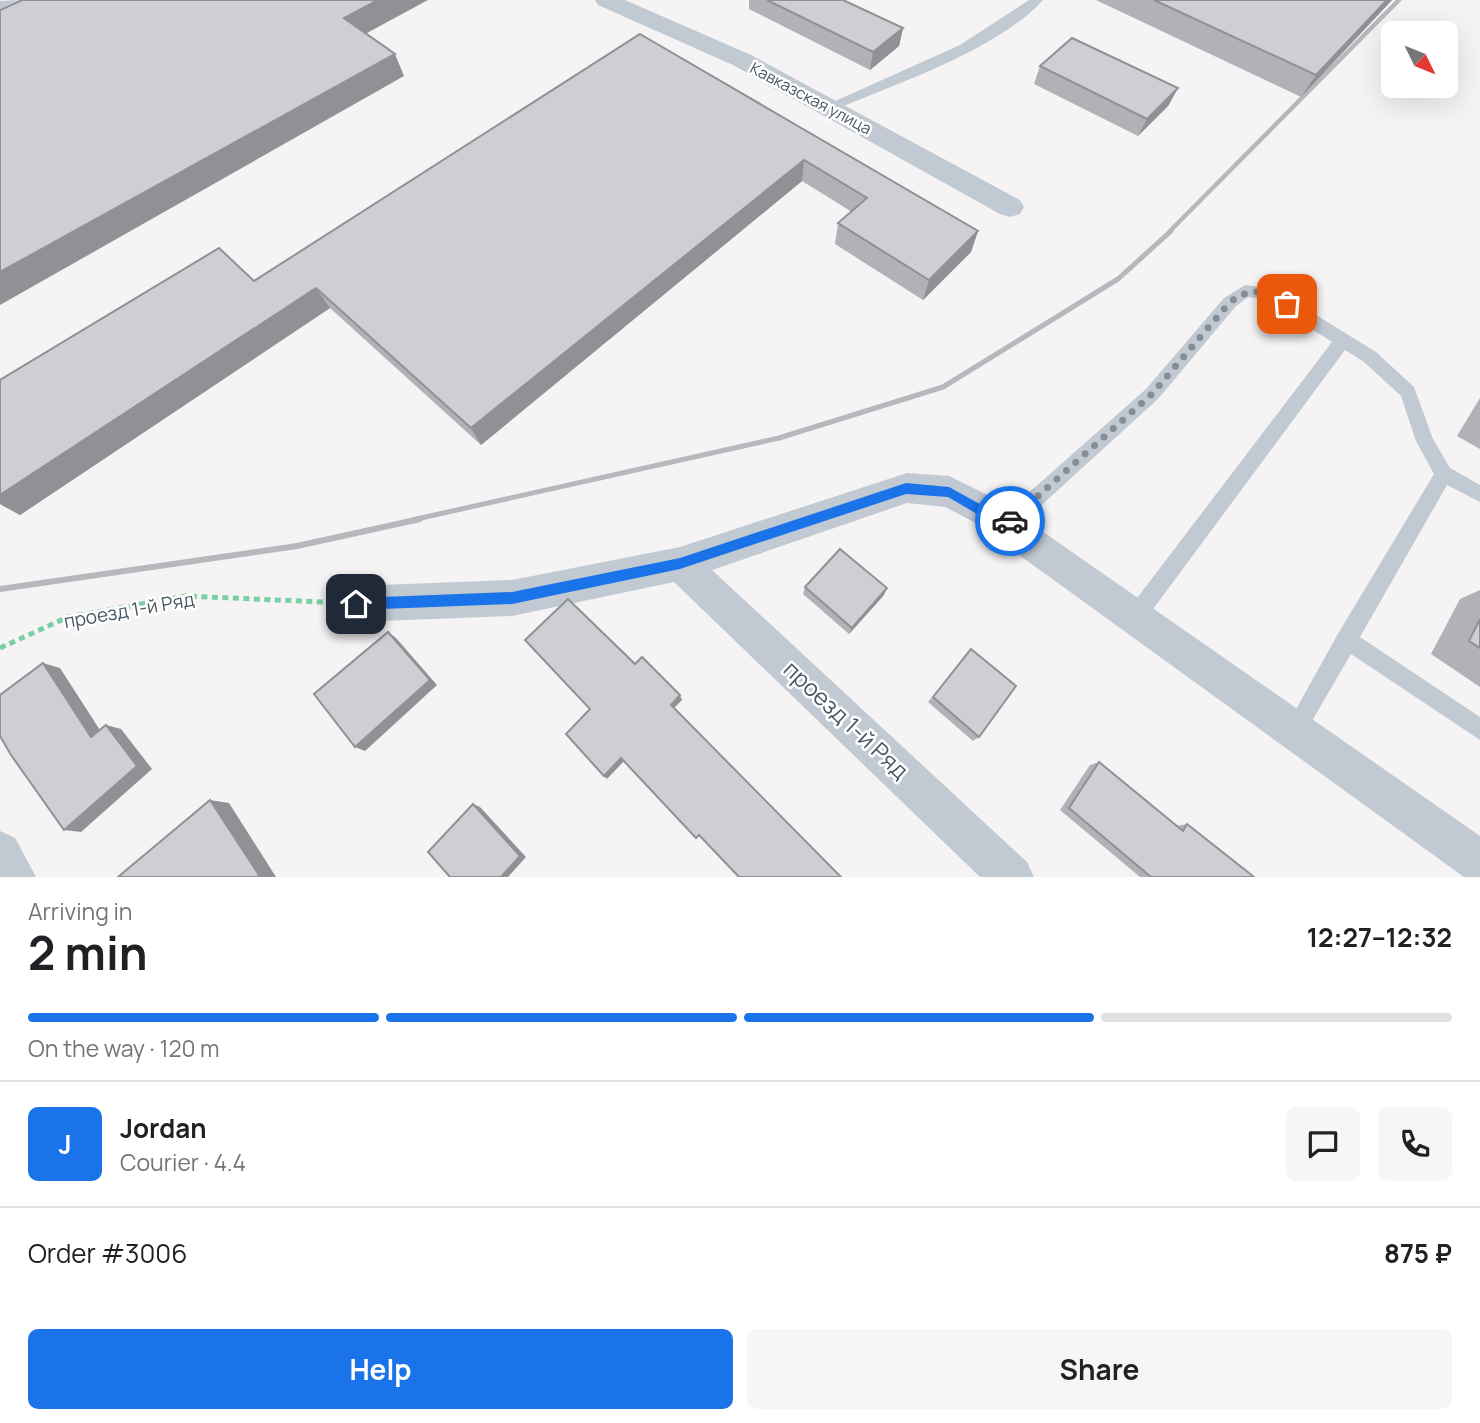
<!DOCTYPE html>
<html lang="en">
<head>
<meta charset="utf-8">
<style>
	:root { --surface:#fff; --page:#f6f6f6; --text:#202124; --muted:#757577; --line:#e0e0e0; --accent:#1a73e8 }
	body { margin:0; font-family:Manrope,sans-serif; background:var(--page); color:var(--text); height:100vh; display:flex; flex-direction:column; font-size:26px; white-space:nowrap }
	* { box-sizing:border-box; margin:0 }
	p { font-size:23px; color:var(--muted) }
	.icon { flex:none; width:38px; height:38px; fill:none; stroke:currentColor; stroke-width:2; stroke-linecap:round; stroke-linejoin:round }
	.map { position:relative; height:877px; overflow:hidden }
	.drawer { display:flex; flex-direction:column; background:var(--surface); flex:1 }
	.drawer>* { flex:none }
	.needle { width:46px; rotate:133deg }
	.tools { position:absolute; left:1381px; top:21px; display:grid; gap:14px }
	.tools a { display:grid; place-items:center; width:77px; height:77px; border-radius:10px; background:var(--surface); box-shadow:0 7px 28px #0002; font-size:35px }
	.pin { position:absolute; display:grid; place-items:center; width:60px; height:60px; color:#fff; margin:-30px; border-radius:14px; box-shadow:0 4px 10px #0006 }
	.courier { position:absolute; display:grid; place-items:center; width:70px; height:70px; margin:-35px; border:5px solid #1a73e8; border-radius:50%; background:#fff; color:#222; box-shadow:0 2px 9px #0007 }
	.overview em { font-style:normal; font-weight:700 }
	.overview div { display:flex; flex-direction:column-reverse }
	.overview { display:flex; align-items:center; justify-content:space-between; height:119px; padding:0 28px }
	h1 { font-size:46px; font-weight:700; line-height:52px }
	.bar { display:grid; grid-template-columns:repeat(4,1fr); gap:10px 7px; align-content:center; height:84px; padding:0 28px }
	.bar i { height:9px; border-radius:5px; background:var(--line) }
	.bar .active { background:var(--accent) }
	.bar p { grid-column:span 4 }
	.line { display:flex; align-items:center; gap:18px; padding:0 28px; border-top:2px solid var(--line) }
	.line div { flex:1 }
	.round { display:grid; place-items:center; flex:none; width:74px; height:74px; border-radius:10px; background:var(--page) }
	.primary-button { display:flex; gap:14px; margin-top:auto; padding:14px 28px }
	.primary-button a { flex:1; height:80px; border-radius:10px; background:var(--accent); color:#fff; font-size:28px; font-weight:700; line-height:80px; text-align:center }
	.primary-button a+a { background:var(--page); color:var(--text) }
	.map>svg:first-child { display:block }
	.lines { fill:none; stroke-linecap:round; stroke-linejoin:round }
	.path { stroke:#7ad0a6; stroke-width:5; stroke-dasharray:6 4.5; stroke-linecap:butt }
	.lane { fill:#c1cad2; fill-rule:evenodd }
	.street { fill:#c1cad2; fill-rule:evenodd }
	.rail-far2 { stroke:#b5b8bd; stroke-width:4.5 }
	.rail-far1 { stroke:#b5b8bd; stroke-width:5 }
	.rail { stroke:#b5b8bd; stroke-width:6 }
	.wall { fill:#b0b2b7 }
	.shaded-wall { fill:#909195 }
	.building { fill:#cdcfd5; stroke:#909195; stroke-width:2 }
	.route { fill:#1a73e8 }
	.done { stroke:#868d94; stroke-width:7; stroke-dasharray:0 12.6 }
	.labels { text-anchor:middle; stroke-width:5; stroke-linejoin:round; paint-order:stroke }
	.far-street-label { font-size:16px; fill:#4a5661; stroke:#fff }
	.street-label { font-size:19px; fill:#4a5661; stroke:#fff }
	.near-street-label { font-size:23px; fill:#4a5661; stroke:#fff }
</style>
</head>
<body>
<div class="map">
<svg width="1480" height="877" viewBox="0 0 1480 877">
	<rect width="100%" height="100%" fill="#f5f3f3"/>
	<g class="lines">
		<path class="path" d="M0 648 68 617 186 596 323 602"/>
		<g class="lane">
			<path d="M18 0 0 9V1Z"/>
			<path d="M1029 0H1043C998 50 896 84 834 110H824L822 107 960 45Z"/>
			<path d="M1245 285 1274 289 1376 352 1414 387 1433 439 1450 468 1480 485V502L1447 485 1360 637 1480 717V740L1351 654 1302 738 1295 742 1288 738 1284 731 1339 632 1434 474 1416 441 1401 396 1364 362 1345 350 1142 624 1135 627 1128 624 1125 617 1128 610 1332 342 1265 299 1248 297 1236 306 1158 399 1013 531 1006 534 999 531 997 525 999 519 1146 389 1224 298Z"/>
		</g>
		<g class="street">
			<path d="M595 0H625L751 55 1020 200 1024 207 1020 214 1010 217 1000 214 733 65 598 5Z"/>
			<path d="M907 473 949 476 996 499 1480 836V877H1464L972 521 945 507 907 503 712 570 1027 862 1034 877H980L674 582 512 616 356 622 343 617 337 604 343 591 356 586 512 580 680 547Z"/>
			<path d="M0 831 15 838 36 877H0Z"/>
		</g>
		<path class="rail-far2" d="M1169 232 1399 0"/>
		<path class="rail-far1" d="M412 520 779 438 943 387 1118 279 1171 231"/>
		<path class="rail" d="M0 589 297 546 420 519"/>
	</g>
	<g class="wall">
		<path d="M749 0H843L903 28 899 46 870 70 749 9Z"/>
		<path d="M1096 0H1392L1301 97Z"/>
		<path d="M640 34 978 231 971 252 923 300 835 244 838 223 852 212 802 181 481 445 330 308 20 515 0 504V380L254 281Z"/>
		<path d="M1040 66 1178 88 1168 106 1138 136 1034 84Z"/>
		<path d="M1480 398V449L1457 436Z"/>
		<path d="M805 587 884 595 849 634 803 594Z"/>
		<path d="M1480 590V687L1431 654 1460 599Z"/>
		<path d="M971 649 979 737 973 741 928 702Z"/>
		<path d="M1099 762 1177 826 1187 824 1254 877H1140L1060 810 1090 765Z"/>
	</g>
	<g class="shaded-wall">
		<path d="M378 0H428L354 40 344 18Z"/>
		<path d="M1387 0H1392L1301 97 1316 75Z"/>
		<path d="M903 28 899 46 870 70 873 52Z"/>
		<path d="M395 54 404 76 0 305V272Z"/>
		<path d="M1178 88 1168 106 1138 136 1147 119Z"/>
		<path d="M804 160 802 181 481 445 471 428Z"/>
		<path d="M978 231 971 252 923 300 929 280Z"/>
		<path d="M316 288 330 308 20 515 0 504V495Z"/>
		<path d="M887 588 884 595 849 634 852 628Z"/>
		<path d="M388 632 396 638 437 685 365 751 355 747Z"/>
		<path d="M43 663 60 668 107 741 91 737Z"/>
		<path d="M680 695 682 700 672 710 671 705Z"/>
		<path d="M106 725 121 729 152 769 81 832 64 830Z"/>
		<path d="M621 758 624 761 607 779 604 776Z"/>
		<path d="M210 800 229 803 276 877H257Z"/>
		<path d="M473 804 480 807 526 857 508 877H501Z"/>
	</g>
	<g class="building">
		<path d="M22 0H378L344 18 395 54 0 272V10Z"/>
		<path d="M767 0H843L903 28 873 52Z"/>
		<path d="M1154 0H1387L1316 75Z"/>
		<path d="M640 34 978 231 929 280 838 223 867 198 804 160 471 428 316 288 0 495V380L219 248 254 281Z"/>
		<path d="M1072 38 1178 88 1147 119 1040 66Z"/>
		<path d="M840 549 887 588 852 628 805 587Z"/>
		<path d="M568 599 635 664 642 657 680 695 671 705 841 877H739L699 835 696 838 621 758 604 776 566 734 590 709 525 640Z"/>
		<path d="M1480 619V648L1469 641Z"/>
		<path d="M388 632 430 680 355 747 314 694Z"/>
		<path d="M971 649 1016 686 979 737 933 697Z"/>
		<path d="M43 663 91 737 106 725 137 766 64 830 11 755 0 736V695Z"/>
		<path d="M1099 762 1183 831 1187 824 1254 877H1151L1069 808Z"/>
		<path d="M210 800 259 875 257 877H118Z"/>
		<path d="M473 804 520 856 501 877H450L428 852Z"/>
	</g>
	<path class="route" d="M906 483 949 487 1005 518H1014L1016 521 1006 531 948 497 906 494 680 569 512 604 356 610 350 604 356 598 512 592 680 558Z"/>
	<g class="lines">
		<path class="done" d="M1010 521 1152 394 1230 302C1253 286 1264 290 1287 304"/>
	</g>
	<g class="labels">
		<g class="far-street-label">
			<text transform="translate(811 98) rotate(28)" y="6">Кавказская улица</text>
		</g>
		<g class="street-label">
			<text transform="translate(129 610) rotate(-10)" y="7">проезд 1-й Ряд</text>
		</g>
		<g class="near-street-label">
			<text transform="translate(846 720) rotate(43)" y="8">проезд 1-й Ряд</text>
		</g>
	</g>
</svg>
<div class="tools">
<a><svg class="needle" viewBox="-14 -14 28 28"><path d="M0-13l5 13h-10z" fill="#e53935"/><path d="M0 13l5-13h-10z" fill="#757577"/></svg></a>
</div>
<div class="pin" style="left:1287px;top:304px;background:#ea580c"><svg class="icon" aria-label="bag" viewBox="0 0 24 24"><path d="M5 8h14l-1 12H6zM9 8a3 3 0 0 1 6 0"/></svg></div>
<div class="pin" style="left:356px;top:604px;background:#1f2937"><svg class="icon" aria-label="home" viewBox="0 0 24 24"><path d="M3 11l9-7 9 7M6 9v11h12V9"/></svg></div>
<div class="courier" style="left:1010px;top:521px"><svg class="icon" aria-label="car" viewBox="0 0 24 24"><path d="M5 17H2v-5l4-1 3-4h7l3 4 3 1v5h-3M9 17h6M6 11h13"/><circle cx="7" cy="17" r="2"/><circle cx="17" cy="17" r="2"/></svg></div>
</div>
<section class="drawer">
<div class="overview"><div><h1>2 min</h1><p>Arriving in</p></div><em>12:27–12:32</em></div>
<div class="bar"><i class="active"></i><i class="active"></i><i class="active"></i><i></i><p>On the way · 120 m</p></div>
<div class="line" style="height:126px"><b class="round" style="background:var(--accent);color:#fff">J</b><div><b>Jordan</b><p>Courier · 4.4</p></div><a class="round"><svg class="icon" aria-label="chat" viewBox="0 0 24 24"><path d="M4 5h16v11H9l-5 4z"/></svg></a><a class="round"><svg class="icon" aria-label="phone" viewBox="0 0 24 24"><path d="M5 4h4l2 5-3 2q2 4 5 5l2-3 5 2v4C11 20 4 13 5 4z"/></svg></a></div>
<div class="line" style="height:91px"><div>Order #3006</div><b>875 ₽</b></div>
<div class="primary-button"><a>Help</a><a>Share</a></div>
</section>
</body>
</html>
